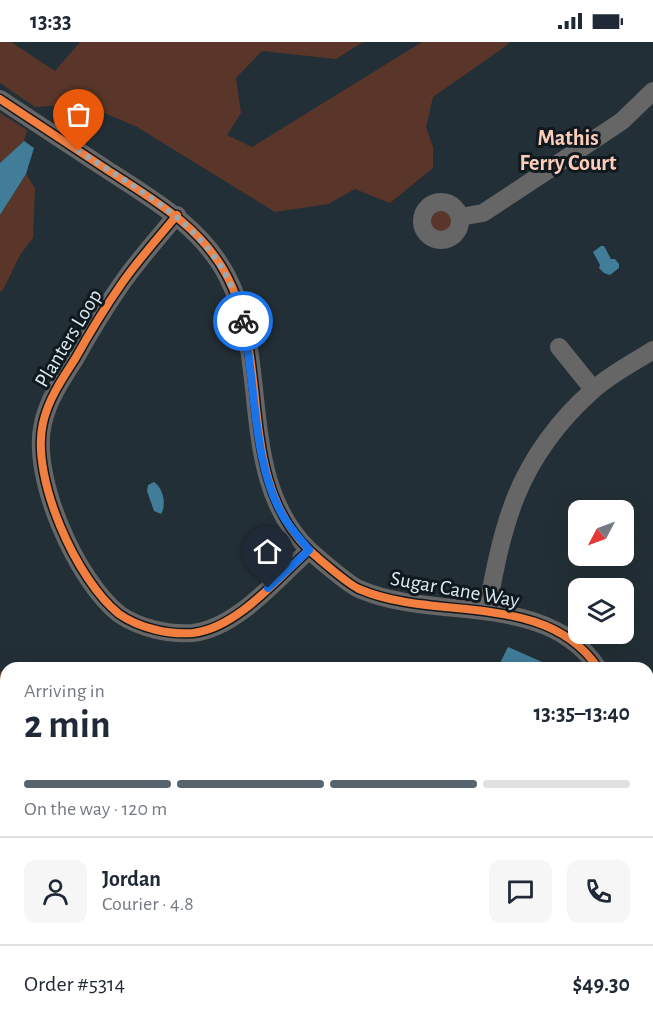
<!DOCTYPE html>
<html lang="en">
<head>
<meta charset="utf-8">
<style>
	:root { --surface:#fff; --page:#f6f6f7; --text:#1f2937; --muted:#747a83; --line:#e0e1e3; --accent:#57636d }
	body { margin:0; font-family:"Alegreya Sans",sans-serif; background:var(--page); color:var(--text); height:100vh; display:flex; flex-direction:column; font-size:22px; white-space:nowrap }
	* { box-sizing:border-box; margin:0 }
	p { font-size:20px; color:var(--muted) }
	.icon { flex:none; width:33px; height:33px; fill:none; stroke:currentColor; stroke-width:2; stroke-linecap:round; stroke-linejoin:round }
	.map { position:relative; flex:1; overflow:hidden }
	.details { position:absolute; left:0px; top:620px; width:654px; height:374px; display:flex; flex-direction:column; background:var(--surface); border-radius:18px 18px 0 0; box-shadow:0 6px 24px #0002 }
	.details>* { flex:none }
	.needle { width:39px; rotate:229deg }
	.buttons { position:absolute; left:568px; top:458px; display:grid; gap:12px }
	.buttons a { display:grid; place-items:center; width:66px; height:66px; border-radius:12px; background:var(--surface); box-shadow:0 6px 24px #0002; font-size:30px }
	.pin { position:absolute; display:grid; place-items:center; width:51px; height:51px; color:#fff; margin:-62px -26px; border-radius:50% 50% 50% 0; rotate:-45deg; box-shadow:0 0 6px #0007 }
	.pin .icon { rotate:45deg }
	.courier { position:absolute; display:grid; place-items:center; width:60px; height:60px; margin:-30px; border:4px solid #1a73e8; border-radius:50%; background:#fff; color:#222; box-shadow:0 2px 8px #0007 }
	.headline em { font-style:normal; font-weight:600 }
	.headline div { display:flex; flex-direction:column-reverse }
	.headline { display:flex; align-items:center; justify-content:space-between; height:102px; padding:0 24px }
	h1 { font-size:39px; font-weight:600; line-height:45px }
	.bar { display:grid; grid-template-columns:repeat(4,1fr); gap:9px 6px; align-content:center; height:72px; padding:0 24px }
	.bar i { height:8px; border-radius:4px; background:var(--line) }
	.bar .selected { background:var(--accent) }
	.bar p { grid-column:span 4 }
	.line { display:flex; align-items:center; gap:15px; padding:0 24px; border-top:2px solid var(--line) }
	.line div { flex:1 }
	.round { display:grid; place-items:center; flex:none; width:63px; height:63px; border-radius:12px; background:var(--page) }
	.status { display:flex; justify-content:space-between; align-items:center; height:42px; padding:0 30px; background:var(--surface); direction:ltr }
	.status svg { height:16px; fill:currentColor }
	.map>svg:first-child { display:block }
	.green { fill:#593629 }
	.water { fill:#417c98 }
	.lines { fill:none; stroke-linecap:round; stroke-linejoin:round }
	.path { stroke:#5f6366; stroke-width:3; stroke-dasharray:3 3; stroke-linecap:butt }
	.street { stroke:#666667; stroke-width:18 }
	.cycleway-casing { stroke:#0f191e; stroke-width:11 }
	.cycleway { stroke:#f27e40; stroke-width:8 }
	.done { stroke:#9ca9b0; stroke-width:6; stroke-dasharray:0 10.8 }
	.route { stroke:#1a73e8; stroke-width:8 }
	.labels { text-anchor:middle; stroke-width:6; stroke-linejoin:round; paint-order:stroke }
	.street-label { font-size:21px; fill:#ddeaf2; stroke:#0f191e }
	.neighbourhood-label { font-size:22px; font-weight:bold; fill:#fdcdbb; stroke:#0f191e }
</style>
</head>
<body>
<div class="status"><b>13:33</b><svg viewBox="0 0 49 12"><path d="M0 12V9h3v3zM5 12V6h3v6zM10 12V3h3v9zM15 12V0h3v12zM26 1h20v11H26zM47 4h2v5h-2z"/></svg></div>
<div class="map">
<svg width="653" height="992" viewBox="0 0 653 992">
	<rect width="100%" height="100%" fill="#232f36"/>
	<g class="green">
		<path d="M0 0H11L55 29 80 0H363L336 17 262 9 236 36 241 71 227 93 252 105 422 0H509L506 4 433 55 426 85 433 105V126L390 161 355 147 328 162 275 170 137 85 84 62 35 65 0 41Z"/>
		<path d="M0 71 27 88 24 99 0 121Z"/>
		<path d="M26 132 35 146 33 196 20 213 4 246 0 250V173Z"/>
		<circle cx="442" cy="179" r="11"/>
		<path d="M0 628 6 635V738L0 729Z"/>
		<path d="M0 749 6 760V824L0 851Z"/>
		<path d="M0 860 6 887V967L4 939 0 940Z"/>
		<path d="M38 987H209L212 992H35Z"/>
	</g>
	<g class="water">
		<path d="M24 99 34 106 26 132 0 173V121Z"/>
		<path d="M601 204H604L611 217H615L619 222V226L610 233 604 231 599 226 600 223 593 210Z"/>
		<path d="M154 440C163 446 167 463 161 472L154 469 147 449 148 443Z"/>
		<path d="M508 605 547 622V625H498Z"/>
		<path d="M6 824V887C0 865 0 846 6 824Z"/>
	</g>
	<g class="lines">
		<g class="path">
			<path d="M0 642 6 638"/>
			<path d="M0 908 6 907"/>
		</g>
		<g class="street">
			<path d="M0 57C35 80 71 104 106 127 152 157 201 184 227 234 272 320 235 435 309 508 319 517 348 542 359 547 434 580 546 548 598 626"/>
			<circle cx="441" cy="179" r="19"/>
			<path d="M177 173C158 196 137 219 120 244 104 267 89 292 75 317 62 337 48 358 43 381 30 435 77 539 119 572 139 586 169 593 193 591 237 586 278 536 309 508"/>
			<path d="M460 175 483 171 580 107 622 79 653 49"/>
			<path d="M559 305 593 347"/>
			<path d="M487 569C494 531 501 493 515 457 531 416 559 378 592 349 609 333 633 321 653 308"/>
			<path d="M648 699 653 707"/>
			<path d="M584 987 587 992"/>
			<path d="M364 992 365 987"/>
		</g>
		<defs>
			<g id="cycleway">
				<path d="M0 57C35 80 71 104 106 127 152 157 201 184 227 234 272 320 235 435 309 508 319 517 348 542 359 547 434 580 546 548 598 626"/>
				<path d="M177 173C158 196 137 219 120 244 104 267 89 292 75 317 62 337 48 358 43 381 30 435 77 539 119 572 139 586 169 593 193 591 237 586 278 536 309 508"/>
			</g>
		</defs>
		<use href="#cycleway" class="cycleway-casing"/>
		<use href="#cycleway" class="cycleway"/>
	</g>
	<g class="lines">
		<path class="done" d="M79 109C149 155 223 190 243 279"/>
		<path class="route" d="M243 279C256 340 252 421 283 474 290 486 300 497 309 508L268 546"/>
	</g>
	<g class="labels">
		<g class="street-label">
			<text transform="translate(68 296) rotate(-59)" y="7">Planters Loop</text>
			<text transform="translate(455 547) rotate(10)" y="7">Sugar Cane Way</text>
		</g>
		<g class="neighbourhood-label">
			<text x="568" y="103">Mathis<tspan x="568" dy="25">Ferry Court</tspan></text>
		</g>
	</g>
</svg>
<div class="buttons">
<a><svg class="needle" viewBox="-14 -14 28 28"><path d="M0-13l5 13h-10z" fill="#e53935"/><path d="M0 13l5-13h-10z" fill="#747a83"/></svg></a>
<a><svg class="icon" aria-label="layers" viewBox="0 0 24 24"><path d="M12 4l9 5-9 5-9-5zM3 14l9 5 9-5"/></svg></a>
</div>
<div class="pin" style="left:79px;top:109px;background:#ea580c"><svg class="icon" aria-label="bag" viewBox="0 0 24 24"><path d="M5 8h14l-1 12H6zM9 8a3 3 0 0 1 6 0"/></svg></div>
<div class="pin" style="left:268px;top:546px;background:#1f2937"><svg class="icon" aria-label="home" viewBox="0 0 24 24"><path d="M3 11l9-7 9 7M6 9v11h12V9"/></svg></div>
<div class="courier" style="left:243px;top:279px"><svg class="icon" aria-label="bike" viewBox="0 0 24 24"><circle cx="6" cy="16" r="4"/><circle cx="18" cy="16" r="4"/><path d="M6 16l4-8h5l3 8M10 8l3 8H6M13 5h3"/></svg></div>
<section class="details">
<div class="headline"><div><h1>2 min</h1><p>Arriving in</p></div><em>13:35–13:40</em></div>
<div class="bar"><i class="selected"></i><i class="selected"></i><i class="selected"></i><i></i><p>On the way · 120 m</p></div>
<div class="line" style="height:108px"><a class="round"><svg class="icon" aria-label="person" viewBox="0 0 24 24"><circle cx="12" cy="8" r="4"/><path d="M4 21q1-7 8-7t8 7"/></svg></a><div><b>Jordan</b><p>Courier · 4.8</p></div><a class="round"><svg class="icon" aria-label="chat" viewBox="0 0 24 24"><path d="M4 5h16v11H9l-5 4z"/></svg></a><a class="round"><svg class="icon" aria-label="phone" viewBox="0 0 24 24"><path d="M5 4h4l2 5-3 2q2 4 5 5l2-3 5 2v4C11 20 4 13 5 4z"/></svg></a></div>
<div class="line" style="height:78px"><div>Order #5314</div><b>$49.30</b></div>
</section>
</div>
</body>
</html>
